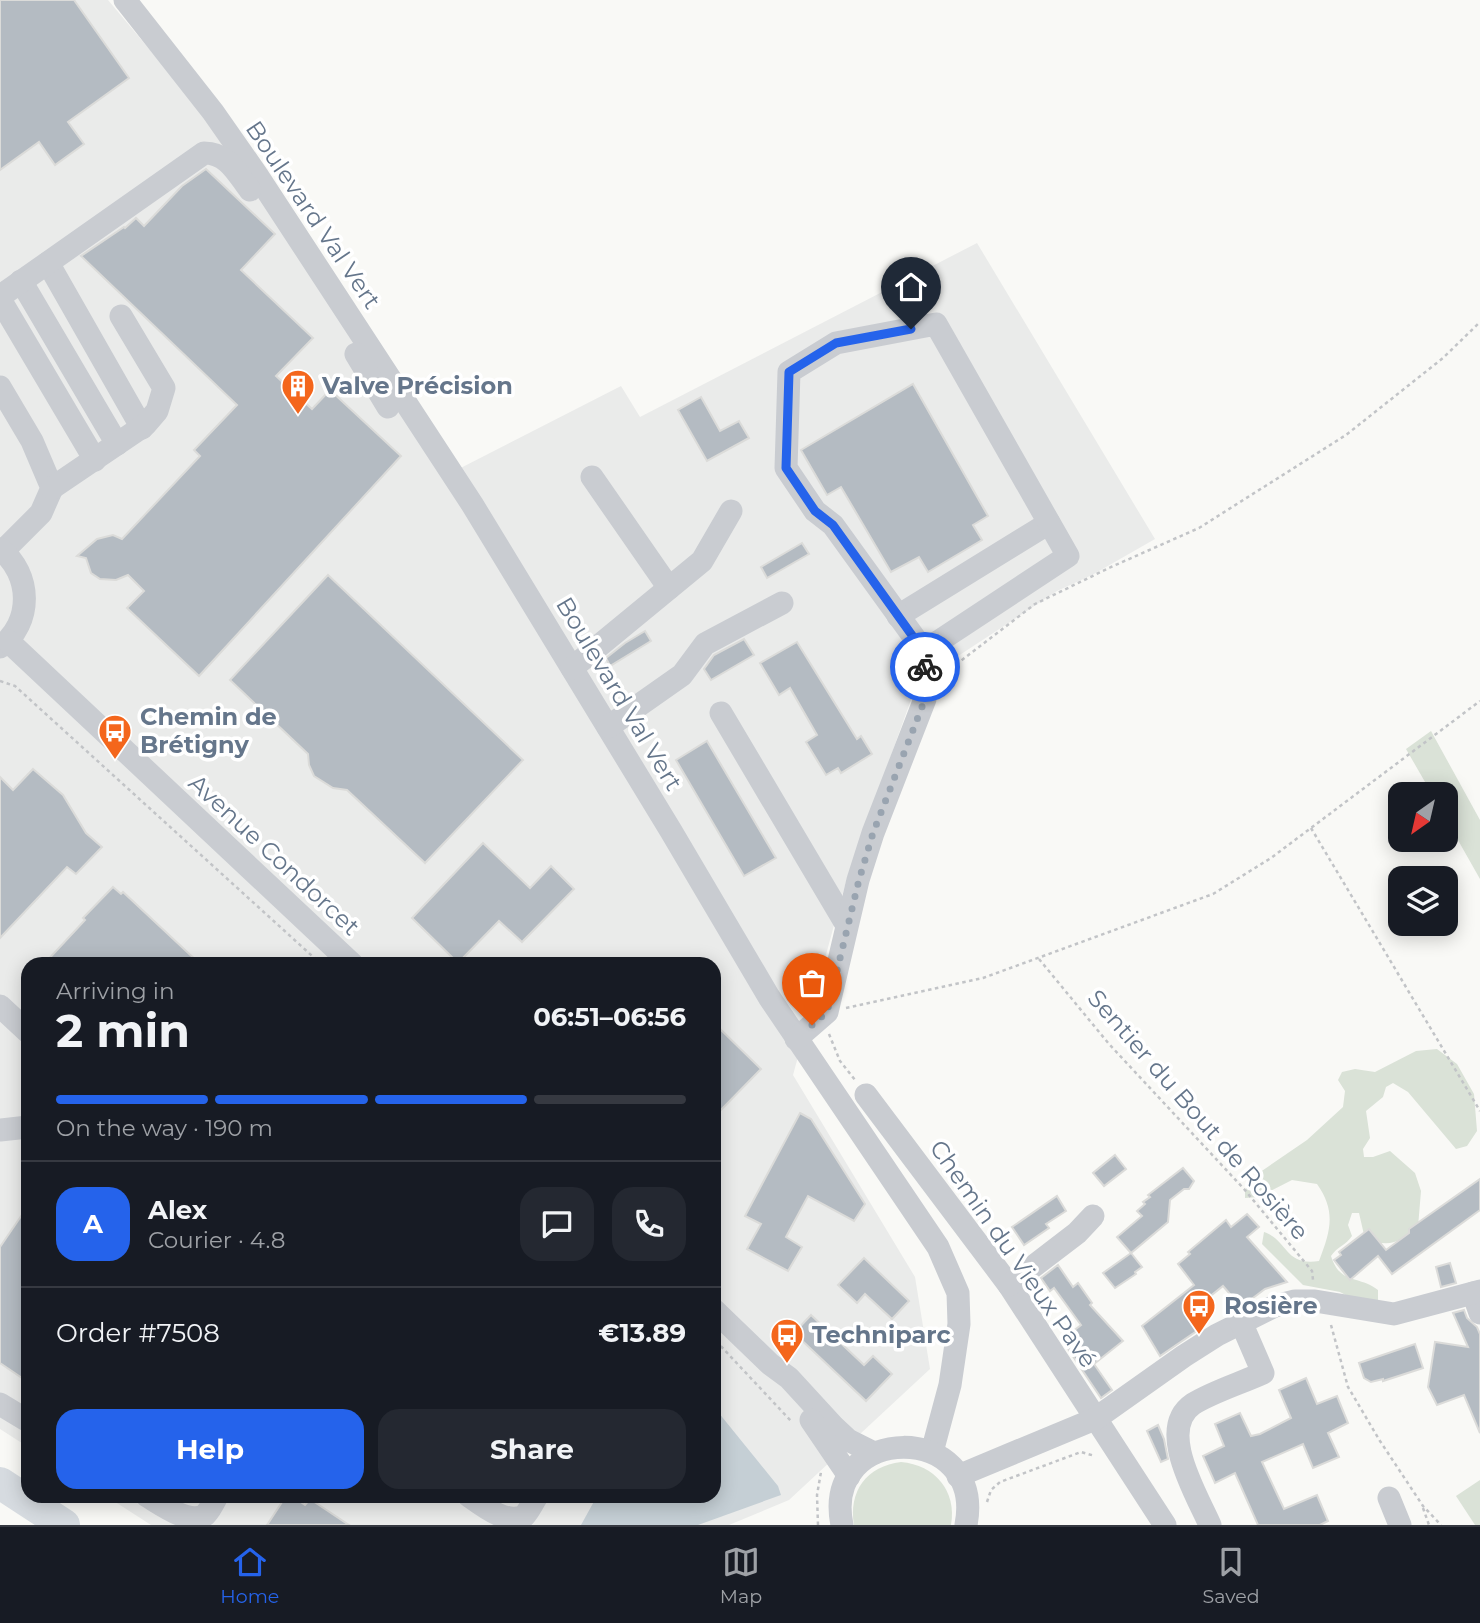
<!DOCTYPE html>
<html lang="en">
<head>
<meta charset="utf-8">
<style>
	:root { --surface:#171b24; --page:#242831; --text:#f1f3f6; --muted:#9ea1a6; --line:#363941; --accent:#2563eb }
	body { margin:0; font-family:Montserrat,sans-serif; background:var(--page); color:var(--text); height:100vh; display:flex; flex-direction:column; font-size:26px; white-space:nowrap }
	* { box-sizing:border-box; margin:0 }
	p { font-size:23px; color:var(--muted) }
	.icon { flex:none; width:38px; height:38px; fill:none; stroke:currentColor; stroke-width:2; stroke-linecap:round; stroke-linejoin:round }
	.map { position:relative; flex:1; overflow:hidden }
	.drawer { position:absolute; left:21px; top:957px; width:700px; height:546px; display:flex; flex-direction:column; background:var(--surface); border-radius:21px; box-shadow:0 4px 18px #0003 }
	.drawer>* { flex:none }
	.needle { width:46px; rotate:214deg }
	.tools { position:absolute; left:1388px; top:782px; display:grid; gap:14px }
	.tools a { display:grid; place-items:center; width:70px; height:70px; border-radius:14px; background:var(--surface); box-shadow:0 4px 18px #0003; font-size:35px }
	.pin { position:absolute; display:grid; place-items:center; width:60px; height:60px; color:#fff; margin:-72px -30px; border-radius:50% 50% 50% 0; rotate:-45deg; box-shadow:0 0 7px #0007 }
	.pin .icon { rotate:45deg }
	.courier { position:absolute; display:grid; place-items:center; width:70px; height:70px; margin:-35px; border:5px solid #2563eb; border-radius:50%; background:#fff; color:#222; box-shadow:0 2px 9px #0007 }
	.overview em { font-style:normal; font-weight:700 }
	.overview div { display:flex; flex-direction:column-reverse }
	.overview { display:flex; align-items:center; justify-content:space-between; height:119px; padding:0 35px }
	h1 { font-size:46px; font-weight:700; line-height:52px }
	.bar { display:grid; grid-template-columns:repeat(4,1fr); gap:10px 7px; align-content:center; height:84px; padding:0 35px }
	.bar i { height:9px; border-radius:5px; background:var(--line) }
	.bar .active { background:var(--accent) }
	.bar p { grid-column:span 4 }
	.line { display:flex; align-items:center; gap:18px; padding:0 35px; border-top:2px solid var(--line) }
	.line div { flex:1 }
	.round { display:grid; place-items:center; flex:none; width:74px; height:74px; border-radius:21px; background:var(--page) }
	.cta { display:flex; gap:14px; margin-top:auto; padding:14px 35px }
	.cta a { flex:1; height:80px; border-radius:21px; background:var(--accent); color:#fff; font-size:28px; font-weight:700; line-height:80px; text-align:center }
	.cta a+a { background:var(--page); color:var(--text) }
	.menu { display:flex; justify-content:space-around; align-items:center; height:98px; border-top:2px solid var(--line); background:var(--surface); font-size:19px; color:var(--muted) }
	.menu a { display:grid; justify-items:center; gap:4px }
	.menu .active { color:var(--accent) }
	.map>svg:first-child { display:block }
	.built { fill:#eaebea }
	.green { fill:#dae2d7 }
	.water { fill:#c5cfd5 }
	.building { fill:#b4bbc2; stroke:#dbdbd9; stroke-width:2 }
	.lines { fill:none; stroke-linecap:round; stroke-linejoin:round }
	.path { stroke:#c2c4c7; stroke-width:2.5; stroke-dasharray:3.5 3.5; stroke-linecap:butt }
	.minor { stroke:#c9ccd1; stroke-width:23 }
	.highway { stroke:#d6dbe0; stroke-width:32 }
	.done { stroke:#99a4b0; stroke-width:7; stroke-dasharray:0 12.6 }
	.route { stroke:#2563eb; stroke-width:9 }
	.labels { text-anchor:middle; stroke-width:7; stroke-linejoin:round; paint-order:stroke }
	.street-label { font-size:24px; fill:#65768b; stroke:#fff }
	.poi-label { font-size:24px; font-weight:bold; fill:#65768b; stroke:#fff; text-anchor:start }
</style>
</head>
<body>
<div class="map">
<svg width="1480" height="1525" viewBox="0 0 1480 1525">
	<rect width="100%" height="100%" fill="#f9f9f6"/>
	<path class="built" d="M0 0H108L218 131 445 476 621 386 640 417 977 243 1155 539 1092 575 1057 591 917 683 847 878 793 1075 915 1277 930 1369 789 1500 729 1525H151L106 1496H714V964H28V1447L0 1429Z"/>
	<g class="green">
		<path d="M1431 731 1480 820V879L1446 819V794H1432L1406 749Z"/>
		<path d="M1437 1049 1457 1064 1474 1094 1477 1131 1467 1146 1456 1149 1408 1092 1393 1083 1386 1087 1383 1097 1366 1111 1370 1138 1363 1149 1364 1157H1373L1390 1151 1415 1173 1421 1191 1418 1227C1397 1244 1390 1247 1365 1239L1359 1213H1352L1348 1225 1352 1236C1346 1245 1337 1247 1331 1256 1340 1285 1359 1275 1378 1290V1301L1355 1300 1340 1292 1303 1285 1262 1244 1264 1232C1289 1241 1284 1266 1319 1261 1331 1230 1336 1211 1317 1184L1292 1180 1259 1197 1245 1198V1190L1253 1177 1307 1140 1343 1107 1345 1091 1338 1080 1342 1072 1355 1069 1375 1072 1416 1051Z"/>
		<path d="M901 1462C935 1465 957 1491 951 1525H854C848 1491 867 1466 901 1462Z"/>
		<path d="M1480 1480V1525H1475L1456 1496Z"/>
	</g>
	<path class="water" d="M714 1407 778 1486 781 1495 698 1525H581L597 1496H714Z"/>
	<g class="building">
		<path d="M0 0H74L129 78 68 122 84 144 55 165 39 142 0 170Z"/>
		<path d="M206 169 275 234 241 270 313 338 276 376 312 409 330 390 401 456 199 676 127 608 144 591 128 575 116 580 100 579 91 573 86 558 77 556 97 539 113 535 122 539 200 456 194 450 237 405 81 256 124 227 125 228 136 218 144 226 182 186Z"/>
		<path d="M913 384 988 516 973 525 982 540 928 572 919 557 891 572 841 487 827 495 801 450Z"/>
		<path d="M701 397 720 431 739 421 749 438 707 461 678 410Z"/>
		<path d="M802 543 809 554 767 578 761 567Z"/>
		<path d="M328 575 523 760 425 863 347 790 333 788 314 776 309 765 308 754 230 680Z"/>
		<path d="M645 631 651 641 610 666 606 658 625 643Z"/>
		<path d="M744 639 754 655 711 680 704 669 714 655Z"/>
		<path d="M797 642 857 739 861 736 872 754 841 773 838 768 826 775 806 742 817 735 790 688 779 695 760 663Z"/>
		<path d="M707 741 776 858 744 876 676 760Z"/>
		<path d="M33 769 63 795 86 833 102 847 76 874 67 867 0 938V777L13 790Z"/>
		<path d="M483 843 530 888 551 866 574 889 522 942 499 921 458 963 412 918Z"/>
		<path d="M113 887 121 894 123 892 200 964H44L85 920 83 918Z"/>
		<path d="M714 1023 761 1069 714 1117Z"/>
		<path d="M800 1113 811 1119 865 1204 854 1221 808 1196 786 1237 802 1247 788 1271 747 1249 761 1224 745 1216Z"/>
		<path d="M1115 1155 1126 1169 1104 1186 1093 1173Z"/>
		<path d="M1183 1168 1194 1181 1189 1189H1184L1170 1200 1168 1222 1131 1253 1117 1237 1142 1216 1137 1211 1145 1204 1143 1202 1150 1197 1148 1195Z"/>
		<path d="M1480 1179V1210L1392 1274 1378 1256 1350 1280 1334 1260 1341 1255 1339 1252 1369 1229 1386 1250 1409 1233V1229Z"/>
		<path d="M1057 1196 1066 1211 1046 1224 1049 1228 1024 1245 1012 1227Z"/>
		<path d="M28 1206V1382L0 1363V1247Z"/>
		<path d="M1247 1214 1259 1227 1247 1237 1287 1282 1265 1289 1241 1307 1223 1286 1192 1311 1204 1326 1160 1356 1142 1326 1194 1285 1178 1264 1190 1254 1188 1252 1226 1220 1231 1227Z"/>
		<path d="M1131 1253 1142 1267 1135 1272 1136 1274 1115 1288 1103 1273Z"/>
		<path d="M864 1258 909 1301 892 1319 865 1294 857 1303 838 1285Z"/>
		<path d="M1450 1263 1456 1283 1441 1287 1436 1267Z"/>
		<path d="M1058 1265 1073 1287 1078 1283 1092 1303 1090 1305 1123 1341 1094 1364 1112 1390 1101 1398 1062 1340 1081 1325 1054 1288 1050 1291 1041 1278Z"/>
		<path d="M1464 1310 1467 1318 1477 1327 1480 1334V1433L1464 1395 1437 1405 1428 1387 1435 1342 1468 1347 1453 1313Z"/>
		<path d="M811 1315 864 1365 873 1356 892 1374 866 1401 794 1333Z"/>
		<path d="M1415 1344 1423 1368 1383 1381V1379L1371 1382 1364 1378 1359 1363Z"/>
		<path d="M1306 1378 1317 1404 1337 1396 1348 1423 1328 1433 1339 1457 1313 1468 1303 1444 1262 1462 1284 1509 1317 1495 1328 1521 1320 1525H1258L1235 1473 1215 1483 1203 1456 1224 1446 1215 1424 1240 1413 1251 1436 1260 1434 1291 1418 1279 1390Z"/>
		<path d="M1158 1425 1164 1439 1168 1459 1161 1462 1147 1431Z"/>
		<path d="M286 1496H292L305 1505 310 1499 349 1525H267Z"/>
	</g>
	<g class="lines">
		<g class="path">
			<path d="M945 673 1035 604 1111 567 1199 528 1346 435 1443 358 1480 322"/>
			<path d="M0 681 15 686 321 964"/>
			<path d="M1311 828 1480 1111"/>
			<path d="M1039 959 1109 1044 1244 1189 1312 1271 1313 1280"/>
			<path d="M846 1008 983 978 1213 894 1271 858 1480 701"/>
			<path d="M829 1034 840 1061 855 1080"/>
			<path d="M1331 1325 1348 1387 1380 1441 1423 1506 1441 1525"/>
			<path d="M716 1341 791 1421"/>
			<path d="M987 1502 991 1490 1000 1482 1081 1452 1095 1456"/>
			<path d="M1423 1508 1429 1525"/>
			<path d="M818 1525 817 1495 821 1472"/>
		</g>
		<g class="minor">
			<path d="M125 0 213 112 257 175 472 504 671 831 769 997 938 1247 958 1293 959 1324 950 1385 932 1452"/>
			<path d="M48 263 142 428"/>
			<path d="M21 281 117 444"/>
			<path d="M356 354 388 407"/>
			<path d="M0 387 32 441 52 488 41 513 3 551"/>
			<path d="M95 460 1 301 2 295 204 153C228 153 237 173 250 190"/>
			<path d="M592 477 669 588"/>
			<path d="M52 488 145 425 157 411 164 388 121 316"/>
			<path d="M0 549C32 574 33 623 0 647"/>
			<path d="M898 616 1049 523"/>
			<path d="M8 641 352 964"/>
			<path d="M572 668 702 561 731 511"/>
			<path d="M721 713 846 924"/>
			<path d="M608 727 682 675 705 644 782 603"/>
			<path d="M0 1006 28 1032"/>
			<path d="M796 1039 827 1012 858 880 873 833 925 699 926 685 924 651 1068 556 936 324 836 343 789 372 786 468 815 511 833 525 924 651"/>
			<path d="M866 1095 1009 1285 1165 1525"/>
			<path d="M0 1130 28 1127"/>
			<path d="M1009 1285 1077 1233 1093 1216"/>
			<path d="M1473 1293 1480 1313"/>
			<path d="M714 1310 770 1364 789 1378 834 1427 848 1440 874 1453"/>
			<path d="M0 1404 28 1421"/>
			<path d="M811 1420 849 1476"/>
			<path d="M958 1476 1095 1419 1184 1356 1217 1335 1275 1306 1295 1301H1315L1394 1314 1480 1291"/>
			<path d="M147 1496C162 1505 189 1525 205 1515 210 1510 214 1502 217 1496"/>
			<path d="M469 1496C483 1506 507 1525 524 1516 529 1511 533 1502 537 1496"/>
			<path d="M1389 1498 1400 1525"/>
			<path d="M842 1525C821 1422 986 1421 966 1525"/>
			<path d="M1210 1525C1197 1495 1156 1429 1193 1404 1212 1392 1241 1383 1263 1373L1241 1322"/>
		</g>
		<path class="highway" d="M0 1483 64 1525"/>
	</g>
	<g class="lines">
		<path class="done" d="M812 1025 827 1012 859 880 873 833 925 699V667"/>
		<path class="route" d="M911 329 836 343 789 372 786 468 815 511 833 525 924 652 925 667"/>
	</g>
	<defs>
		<symbol id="building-pin" viewBox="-11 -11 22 30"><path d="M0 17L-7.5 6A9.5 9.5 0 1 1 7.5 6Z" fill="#f4661c" stroke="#fff"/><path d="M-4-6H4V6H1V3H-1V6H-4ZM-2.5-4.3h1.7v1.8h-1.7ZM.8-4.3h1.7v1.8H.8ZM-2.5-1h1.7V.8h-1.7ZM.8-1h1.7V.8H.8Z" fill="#fff"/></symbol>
		<symbol id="bus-pin" viewBox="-11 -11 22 30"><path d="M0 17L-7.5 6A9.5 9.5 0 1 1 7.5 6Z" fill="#f4661c" stroke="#fff"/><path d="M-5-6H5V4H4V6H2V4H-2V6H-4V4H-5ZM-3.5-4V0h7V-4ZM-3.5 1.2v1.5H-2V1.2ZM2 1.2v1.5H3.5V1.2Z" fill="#fff"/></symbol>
	</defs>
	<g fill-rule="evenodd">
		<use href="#building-pin" x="279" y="367" width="38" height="52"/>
		<use href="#bus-pin" x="96" y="712" width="38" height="52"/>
		<use href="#bus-pin" x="1180" y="1287" width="38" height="52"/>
		<use href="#bus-pin" x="768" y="1316" width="38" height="52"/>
	</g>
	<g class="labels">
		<g class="street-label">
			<text transform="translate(313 215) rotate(56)" y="8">Boulevard Val Vert</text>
			<text transform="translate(619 694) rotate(59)" y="8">Boulevard Val Vert</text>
			<text transform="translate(274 855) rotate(43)" y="8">Avenue Condorcet</text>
			<text transform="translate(1198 1115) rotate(49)" y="8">Sentier du Bout de Rosière</text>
			<text transform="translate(1013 1254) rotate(55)" y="8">Chemin du Vieux Pavé</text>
		</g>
		<g class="poi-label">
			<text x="322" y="394">Valve Précision</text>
			<text x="140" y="725">Chemin de<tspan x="140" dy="28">Brétigny</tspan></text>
			<text x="1224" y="1314">Rosière</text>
			<text x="812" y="1343">Techniparc</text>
		</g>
	</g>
</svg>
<div class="tools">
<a><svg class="needle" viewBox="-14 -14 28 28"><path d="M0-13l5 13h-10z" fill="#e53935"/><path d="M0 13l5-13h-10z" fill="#9ea1a6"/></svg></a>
<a><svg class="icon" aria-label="layers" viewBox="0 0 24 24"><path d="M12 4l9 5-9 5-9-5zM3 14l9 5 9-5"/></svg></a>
</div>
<div class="pin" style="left:812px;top:1025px;background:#ea580c"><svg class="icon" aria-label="bag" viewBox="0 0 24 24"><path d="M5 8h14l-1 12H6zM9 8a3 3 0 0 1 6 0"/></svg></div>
<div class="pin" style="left:911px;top:329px;background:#1f2937"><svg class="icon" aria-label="home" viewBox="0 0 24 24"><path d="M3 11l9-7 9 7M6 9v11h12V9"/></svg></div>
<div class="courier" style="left:925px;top:667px"><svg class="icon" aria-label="bike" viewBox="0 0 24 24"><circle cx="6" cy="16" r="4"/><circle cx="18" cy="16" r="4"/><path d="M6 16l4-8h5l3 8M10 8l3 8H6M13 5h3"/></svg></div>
<section class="drawer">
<div class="overview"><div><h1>2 min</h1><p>Arriving in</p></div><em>06:51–06:56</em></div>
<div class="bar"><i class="active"></i><i class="active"></i><i class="active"></i><i></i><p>On the way · 190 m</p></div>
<div class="line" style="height:126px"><b class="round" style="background:var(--accent);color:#fff">A</b><div><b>Alex</b><p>Courier · 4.8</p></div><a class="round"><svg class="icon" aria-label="chat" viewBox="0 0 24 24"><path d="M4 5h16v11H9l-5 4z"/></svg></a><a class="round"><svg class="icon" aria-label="phone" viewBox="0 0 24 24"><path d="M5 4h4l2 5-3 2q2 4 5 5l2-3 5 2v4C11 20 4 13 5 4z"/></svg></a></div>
<div class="line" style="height:91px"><div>Order #7508</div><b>€13.89</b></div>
<div class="cta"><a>Help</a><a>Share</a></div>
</section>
</div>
<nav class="menu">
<a class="active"><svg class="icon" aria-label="home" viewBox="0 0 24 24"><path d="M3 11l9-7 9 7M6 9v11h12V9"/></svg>Home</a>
<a><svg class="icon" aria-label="map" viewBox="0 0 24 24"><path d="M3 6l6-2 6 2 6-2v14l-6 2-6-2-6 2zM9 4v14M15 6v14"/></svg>Map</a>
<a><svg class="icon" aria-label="saved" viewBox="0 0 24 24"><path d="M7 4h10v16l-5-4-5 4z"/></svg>Saved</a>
</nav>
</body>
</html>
